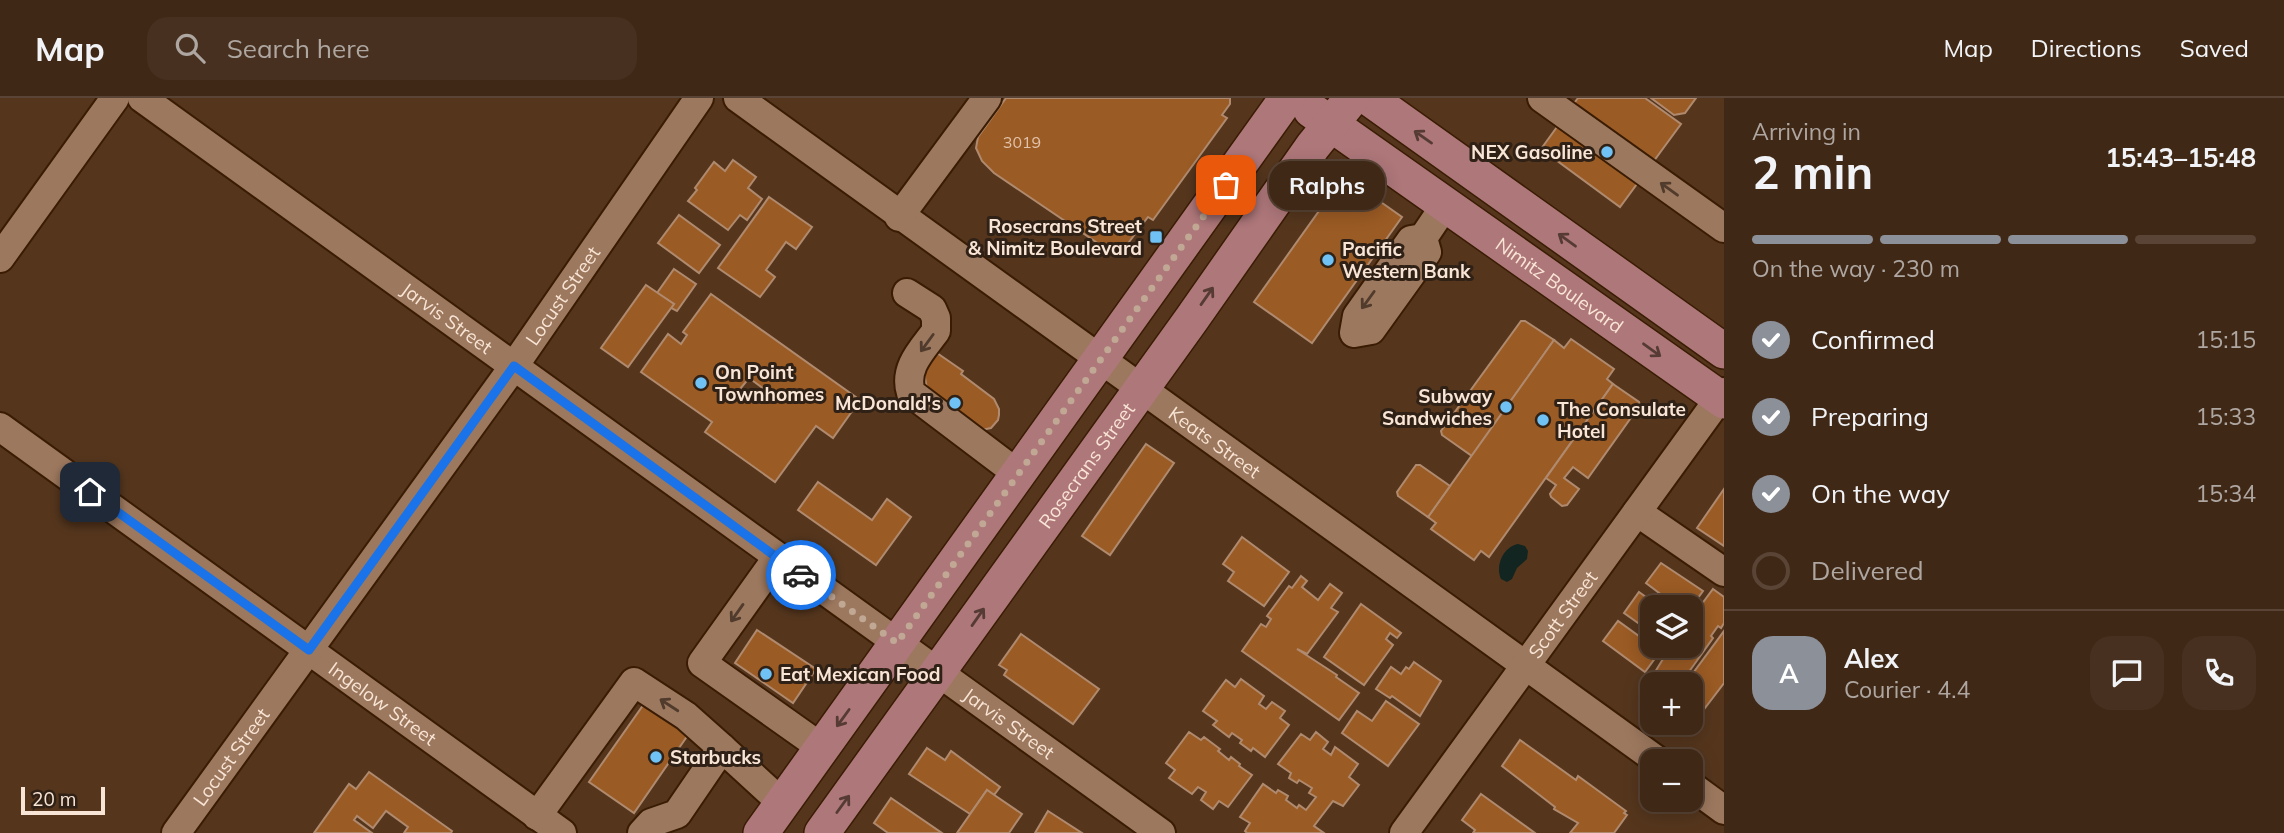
<!DOCTYPE html>
<html lang="en">
<head>
<meta charset="utf-8">
<style>
	:root { --surface:#402816; --page:#47301f; --text:#f1f3f6; --muted:#aea6a1; --line:#594435; --accent:#8c9099 }
	body { margin:0; font-family:Mulish,sans-serif; background:var(--page); color:var(--text); height:100vh; display:flex; flex-direction:column; font-size:26px; white-space:nowrap }
	* { box-sizing:border-box; margin:0 }
	p { font-size:23px; color:var(--muted) }
	.icon { flex:none; width:38px; height:38px; fill:none; stroke:currentColor; stroke-width:2; stroke-linecap:round; stroke-linejoin:round }
	.map { position:relative; flex:1; overflow:hidden }
	.sheet { display:flex; flex-direction:column; background:var(--surface); width:560px }
	.sheet>* { flex:none }
	.controls { position:absolute; left:1640px; top:497px; display:grid; gap:14px }
	.controls a { display:grid; place-items:center; width:63px; height:63px; border-radius:14px; background:var(--surface); box-shadow:0 4px 18px #0003,0 0 0 2px var(--line); font-size:35px }
	.scale { position:absolute; left:21px; bottom:18px; width:84px; box-sizing:border-box; padding-left:7px; border:4px solid #f9e5d6; border-top:0; font-size:19px; line-height:24px; white-space:nowrap; color:#f9e5d6; -webkit-text-stroke:5px #302116; paint-order:stroke }
	.pin { position:absolute; display:grid; place-items:center; width:60px; height:60px; color:#fff; margin:-30px; border-radius:14px; box-shadow:0 4px 10px #0006 }
	.courier { position:absolute; display:grid; place-items:center; width:70px; height:70px; margin:-35px; border:5px solid #1a73e8; border-radius:50%; background:#fff; color:#222; box-shadow:0 2px 9px #0007 }
	.bubble { position:absolute; height:49px; border-radius:21px; background:var(--surface); box-shadow:0 4px 18px #0003,0 0 0 2px var(--line); font-size:23px; font-weight:700; line-height:49px; text-align:center }
	.summary em { font-style:normal; font-weight:700 }
	.summary div { display:flex; flex-direction:column-reverse }
	.summary { display:flex; align-items:center; justify-content:space-between; height:119px; padding:0 28px }
	h1 { font-size:46px; font-weight:700; line-height:52px }
	.bar { display:grid; grid-template-columns:repeat(4,1fr); gap:10px 7px; align-content:center; height:84px; padding:0 28px }
	.bar i { height:9px; border-radius:5px; background:var(--line) }
	.bar .selected { background:var(--accent) }
	.bar p { grid-column:span 4 }
	.line { display:flex; align-items:center; gap:18px; padding:0 28px; border-top:2px solid var(--line) }
	.line div { flex:1 }
	.round { display:grid; place-items:center; flex:none; width:74px; height:74px; border-radius:21px; background:var(--page) }
	ol { padding:0 28px; list-style:none }
	li { display:flex; align-items:center; gap:21px; height:77px }
	li p { margin-inline-start:auto }
	li .icon { padding:7px; border-radius:50%; background:var(--accent); color:#fff; stroke-width:4 }
	li:last-child { color:var(--muted) }
	li i { width:38px; height:38px; border:4px solid var(--line); border-radius:50% }
	header { display:flex; align-items:center; gap:42px; box-sizing:border-box; height:98px; padding:0 35px; background:var(--surface); border-bottom:2px solid var(--line) }
	header strong { font-size:33px }
	nav { display:flex; gap:38px; margin-inline-start:auto; font-size:24px }
	.search { width:490px; height:63px; background:var(--page); display:flex; align-items:center; gap:18px; box-sizing:border-box; padding:0 24px; border-radius:21px; color:var(--muted); font-size:26px }
	main { display:flex; flex:1; min-height:0 }
	.map>svg:first-child { display:block }
	.water { fill:#122521 }
	.building { fill:#9b5b24; stroke:#af8a6f; stroke-width:2; fill-rule:evenodd }
	.lines { fill:none; stroke-linecap:round; stroke-linejoin:round }
	.minor-casing { stroke:#391c03; stroke-width:32 }
	.major-casing { stroke:#391c03; stroke-width:38 }
	.minor { stroke:#9c785e; stroke-width:28 }
	.major { stroke:#ae777a; stroke-width:35 }
	.oneway { stroke:#563b34 }
	.oneway2 { stroke:#503b2c }
	.done { stroke:#c0a895; stroke-width:7; stroke-dasharray:0 12.6 }
	.route { stroke:#1a73e8; stroke-width:9 }
	.poi-dot { fill:#70c1f4; stroke:#302116; stroke-width:2.5 }
	.labels { text-anchor:middle; stroke-width:6; stroke-linejoin:round; paint-order:stroke }
	.number-label { font-size:16px; fill:#e2c2aa }
	.poi-label { font-size:19px; font-weight:bold; fill:#f9e5d6; stroke:#302116; text-anchor:start }
	.street-label { font-size:19px; fill:#f9e5d6; stroke:#302116 }
</style>
</head>
<body>
<header>
<strong>Map</strong>
<div class="search"><svg class="icon" aria-label="search" viewBox="0 0 24 24"><circle cx="10" cy="10" r="6"/><path d="M15 15l6 6"/></svg>Search here</div>
<nav><a>Map</a><a>Directions</a><a>Saved</a></nav>
</header>
<main>
<div class="map">
<svg width="1724" height="735" viewBox="0 0 1724 735">
	<rect width="100%" height="100%" fill="#55361d"/>
	<path class="water" d="M1518 446 1525 448 1528 453 1527 461 1517 470 1512 481 1507 484 1501 481C1495 468 1503 449 1518 446Z"/>
	<g class="building">
		<path d="M1006 0H1230V6L1222 17 1227 20 1153 122 1148 119 1126 148 1112 152 1105 150 994 75 982 63 976 50 978 39Z"/>
		<path d="M1578 0H1645L1681 26 1620 109 1541 51Z"/>
		<path d="M1651 0H1696L1685 15 1674 17Z"/>
		<path d="M733 62 756 79 748 90 762 101 747 122 740 117 728 132 688 103 697 92 695 90 714 64 725 73Z"/>
		<path d="M1344 78 1402 119 1312 245 1254 204Z"/>
		<path d="M769 99 812 129 796 151 786 144 766 172 775 179 760 199 718 170Z"/>
		<path d="M679 117 720 147 699 175 658 145Z"/>
		<path d="M674 171 696 186 677 213 671 210 674 206 657 195Z"/>
		<path d="M646 187 674 206 628 269 601 250Z"/>
		<path d="M711 196 860 302 833 340 816 328 775 384 705 334 712 324 641 274 668 236 681 246 687 237 683 234ZM749 280 768 294 760 305 740 291Z"/>
		<path d="M1521 223H1525L1554 242 1472 358 1442 337 1441 333Z"/>
		<path d="M1571 241 1614 271 1607 281 1613 286 1489 459 1481 453 1474 462 1431 431 1436 425 1428 419 1554 242 1564 250Z"/>
		<path d="M937 255 963 273 961 276 994 301 999 311V317L998 322 991 330 976 333 928 297 923 268 927 261 931 264Z"/>
		<path d="M1613 286 1639 304 1640 307 1588 380 1573 369 1564 380 1579 391 1567 407 1562 408 1551 399 1550 396 1556 387 1546 380Z"/>
		<path d="M1146 346 1174 365 1110 457 1082 438Z"/>
		<path d="M1416 367H1420L1450 388 1428 419 1398 398 1397 394Z"/>
		<path d="M818 384 872 422 887 401 911 419 876 467 798 412Z"/>
		<path d="M1724 391V448L1697 430Z"/>
		<path d="M1242 439 1289 474 1264 508 1228 483 1234 474 1223 466Z"/>
		<path d="M1661 465 1703 493 1690 511 1661 509 1667 501 1646 485Z"/>
		<path d="M1301 478 1307 483 1302 489 1318 502 1330 486 1342 495 1331 510 1338 514 1307 556 1297 551 1337 577 1336 579 1359 595 1339 622 1242 553 1261 526 1266 529 1271 521 1267 518 1289 488 1292 490Z"/>
		<path d="M1713 491 1724 499V525L1721 530 1718 528 1711 538 1713 540 1686 578 1683 576 1676 586H1672L1655 574 1671 548H1690V522Z"/>
		<path d="M1639 494 1660 509H1652V548H1664L1645 574 1603 543 1618 523 1639 538 1645 530 1624 515Z"/>
		<path d="M1361 506 1401 535 1397 540 1390 535 1386 541 1393 547 1364 587 1324 559Z"/>
		<path d="M757 532 816 571 793 605 735 565Z"/>
		<path d="M1724 533V585L1702 614 1690 606V586H1685Z"/>
		<path d="M1021 536 1099 591 1073 626 1004 577 1007 572 999 567Z"/>
		<path d="M1414 564 1441 583 1420 618 1392 598 1390 600 1376 591 1391 569 1401 576 1406 569 1409 571Z"/>
		<path d="M1241 581 1264 598 1259 606 1266 611 1272 604 1285 613 1280 620 1289 627 1265 659 1253 650 1251 653 1240 645 1242 642 1232 635 1229 639 1213 627 1217 623 1203 613 1226 582 1235 589Z"/>
		<path d="M1386 603 1419 626 1388 668 1342 635 1357 613 1372 623Z"/>
		<path d="M644 606 688 637 634 715 589 684Z"/>
		<path d="M1189 634 1201 642 1204 639 1220 651 1218 653 1229 662 1231 659 1240 666 1239 668 1252 677 1228 709 1219 703 1213 711 1201 702 1206 694 1198 689 1192 696 1169 680 1175 672 1166 665Z"/>
		<path d="M1316 634 1328 644 1323 651 1331 657 1335 649 1358 666 1349 679 1359 687 1343 708 1333 703 1314 728 1324 735H1247L1245 733 1250 725 1240 719 1263 686 1276 695 1278 692 1288 698 1286 702 1297 710 1299 707 1306 712 1316 699 1309 695 1312 690 1299 682 1297 685 1289 680 1291 675 1278 666 1301 636 1310 642Z"/>
		<path d="M1520 642 1576 682 1578 678 1626 713 1624 715 1627 717 1614 735H1570L1578 725 1554 711 1555 709 1502 668Z"/>
		<path d="M927 650 945 662 951 653 1000 689 994 697 987 692 970 716 909 676Z"/>
		<path d="M369 674 452 733 451 735H404L408 729 386 713 373 730 357 718 354 722 372 735H314L349 686 356 691Z"/>
		<path d="M987 692 1022 716 1009 735H957Z"/>
		<path d="M1481 696 1535 735H1473L1475 732 1462 722Z"/>
		<path d="M891 700 942 735H888L874 725Z"/>
		<path d="M1048 713 1082 735H1035Z"/>
	</g>
	<g class="lines">
		<defs>
			<g id="minor">
				<path id="s1" d="M142 0 1161 735"/>
				<path id="s2" d="M738 0C1043 223 1352 441 1658 663"/>
				<path d="M1542 0 1724 130"/>
				<path d="M899 119 987 0"/>
				<path d="M1423 140 1411 142 1357 218 1354 235 1371 232 1427 154 1423 140 1446 106"/>
				<path d="M0 160 115 0"/>
				<path d="M907 195 932 211 936 220V233C922 252 903 270 911 295L1018 376"/>
				<path id="s3" d="M0 329 562 735"/>
				<path d="M1637 414 1724 474"/>
				<path d="M777 460 702 565 822 650"/>
				<path d="M1690 687 1724 712"/>
				<path d="M537 718 634 584 686 618 722 650"/>
				<path id="s4" d="M176 735 514 268 699 0"/>
				<path d="M642 735 651 725 677 716 722 650 782 705"/>
				<path id="s5" d="M1404 735 1724 294"/>
			</g>
			<g id="major">
				<path d="M1369 0 1724 253"/>
				<path id="s6" d="M1311 12 1724 303"/>
				<path d="M761 735 1287 0"/>
				<path id="s7" d="M822 735 1191 222 1313 48 1352 0"/>
			</g>
		</defs>
		<use href="#minor" class="minor-casing"/>
		<use href="#major" class="major-casing"/>
		<use href="#minor" class="minor"/>
		<use href="#major" class="major"/>
	</g>
	<defs><path id="oneway-shaft" d="M-6 0H5M1.5-3L5.5 0L1.5 3" fill="none" stroke-width="1.6" stroke-linecap="round" stroke-linejoin="round" transform="scale(1.75)"/></defs>
	<g class="oneway">
		<use href="#oneway-shaft" transform="translate(1423 39) rotate(-145)"/>
		<use href="#oneway-shaft" transform="translate(1567 142) rotate(-144)"/>
		<use href="#oneway-shaft" transform="translate(1207 198) rotate(-55)"/>
		<use href="#oneway-shaft" transform="translate(1652 252) rotate(36)"/>
		<use href="#oneway-shaft" transform="translate(978 519) rotate(-55)"/>
		<use href="#oneway-shaft" transform="translate(843 620) rotate(126)"/>
		<use href="#oneway-shaft" transform="translate(843 706) rotate(-54)"/>
	</g>
	<g class="oneway2">
		<use href="#oneway-shaft" transform="translate(1669 91) rotate(-144)"/>
		<use href="#oneway-shaft" transform="translate(1368 202) rotate(126)"/>
		<use href="#oneway-shaft" transform="translate(927 245) rotate(126)"/>
		<use href="#oneway-shaft" transform="translate(737 515) rotate(125)"/>
		<use href="#oneway-shaft" transform="translate(669 607) rotate(-147)"/>
	</g>
	<g class="lines">
		<path class="done" d="M801 477 897 545 1226 87"/>
		<path class="route" d="M90 394 309 552 514 268 801 477"/>
	</g>
	<g class="poi-dot">
		<circle cx="1607" cy="54" r="7"/>
		<rect x="1149" y="132" width="14" height="14" rx="3.5"/>
		<circle cx="1328" cy="162" r="7"/>
		<circle cx="701" cy="285" r="7"/>
		<circle cx="955" cy="305" r="7"/>
		<circle cx="1506" cy="309" r="7"/>
		<circle cx="1543" cy="322" r="7"/>
		<circle cx="766" cy="576" r="7"/>
		<circle cx="656" cy="659" r="7"/>
	</g>
	<g class="labels">
		<g class="number-label">
			<text x="1022" y="50">3019</text>
		</g>
		<g class="poi-label">
			<text x="1593" y="61" text-anchor="end">NEX Gasoline</text>
			<text x="1142" y="135" text-anchor="end">Rosecrans Street<tspan x="1142" dy="22">&amp; Nimitz Boulevard</tspan></text>
			<text x="1342" y="158">Pacific<tspan x="1342" dy="22">Western Bank</tspan></text>
			<text x="715" y="281">On Point<tspan x="715" dy="22">Townhomes</tspan></text>
			<text x="1492" y="305" text-anchor="end">Subway<tspan x="1492" dy="22">Sandwiches</tspan></text>
			<text x="941" y="312" text-anchor="end">McDonald's</text>
			<text x="1557" y="318">The Consulate<tspan x="1557" dy="22">Hotel</tspan></text>
			<text x="780" y="583">Eat Mexican Food</text>
			<text x="670" y="666">Starbucks</text>
		</g>
		<g class="street-label">
			<text dy="7" stroke="none"><textPath href="#s6" startOffset="304">Nimitz Boulevard</textPath></text>
			<text dy="7" stroke="none"><textPath href="#s4" startOffset="662">Locust Street</textPath></text>
			<text dy="7" stroke="none"><textPath href="#s1" startOffset="376">Jarvis Street</textPath></text>
			<text dy="7" stroke="none"><textPath href="#s2" startOffset="588">Keats Street</textPath></text>
			<text dy="7" stroke="none"><textPath href="#s7" startOffset="453">Rosecrans Street</textPath></text>
			<text dy="7" stroke="none"><textPath href="#s5" startOffset="270">Scott Street</textPath></text>
			<text dy="7" stroke="none"><textPath href="#s3" startOffset="472">Ingelow Street</textPath></text>
			<text dy="7" stroke="none"><textPath href="#s1" startOffset="1069">Jarvis Street</textPath></text>
			<text dy="7" stroke="none"><textPath href="#s4" startOffset="94">Locust Street</textPath></text>
		</g>
	</g>
</svg>
<div class="controls">
<a><svg class="icon" aria-label="layers" viewBox="0 0 24 24"><path d="M12 4l9 5-9 5-9-5zM3 14l9 5 9-5"/></svg></a>
<a>+</a>
<a>−</a>
</div>
<div class="scale">20 m</div>
<div class="pin" style="left:1226px;top:87px;background:#ea580c"><svg class="icon" aria-label="bag" viewBox="0 0 24 24"><path d="M5 8h14l-1 12H6zM9 8a3 3 0 0 1 6 0"/></svg></div>
<div class="pin" style="left:90px;top:394px;background:#1f2937"><svg class="icon" aria-label="home" viewBox="0 0 24 24"><path d="M3 11l9-7 9 7M6 9v11h12V9"/></svg></div>
<div class="courier" style="left:801px;top:477px"><svg class="icon" aria-label="car" viewBox="0 0 24 24"><path d="M5 17H2v-5l4-1 3-4h7l3 4 3 1v5h-3M9 17h6M6 11h13"/><circle cx="7" cy="17" r="2"/><circle cx="17" cy="17" r="2"/></svg></div>
<div class="bubble" style="left:1269px;top:63px;width:116px">Ralphs</div>
</div>
<section class="sheet">
<div class="summary"><div><h1>2 min</h1><p>Arriving in</p></div><em>15:43–15:48</em></div>
<div class="bar"><i class="selected"></i><i class="selected"></i><i class="selected"></i><i></i><p>On the way · 230 m</p></div>
<ol>
<li><svg class="icon" aria-label="check" viewBox="0 0 24 24"><path d="M5 12l5 5 9-10"/></svg>Confirmed<p>15:15</p></li>
<li><svg class="icon" aria-label="check" viewBox="0 0 24 24"><path d="M5 12l5 5 9-10"/></svg>Preparing<p>15:33</p></li>
<li><svg class="icon" aria-label="check" viewBox="0 0 24 24"><path d="M5 12l5 5 9-10"/></svg>On the way<p>15:34</p></li>
<li><i></i>Delivered</li>
</ol>
<div class="line" style="height:126px"><b class="round" style="background:var(--accent);color:#fff">A</b><div><b>Alex</b><p>Courier · 4.4</p></div><a class="round"><svg class="icon" aria-label="chat" viewBox="0 0 24 24"><path d="M4 5h16v11H9l-5 4z"/></svg></a><a class="round"><svg class="icon" aria-label="phone" viewBox="0 0 24 24"><path d="M5 4h4l2 5-3 2q2 4 5 5l2-3 5 2v4C11 20 4 13 5 4z"/></svg></a></div>
</section>
</main>
</body>
</html>
